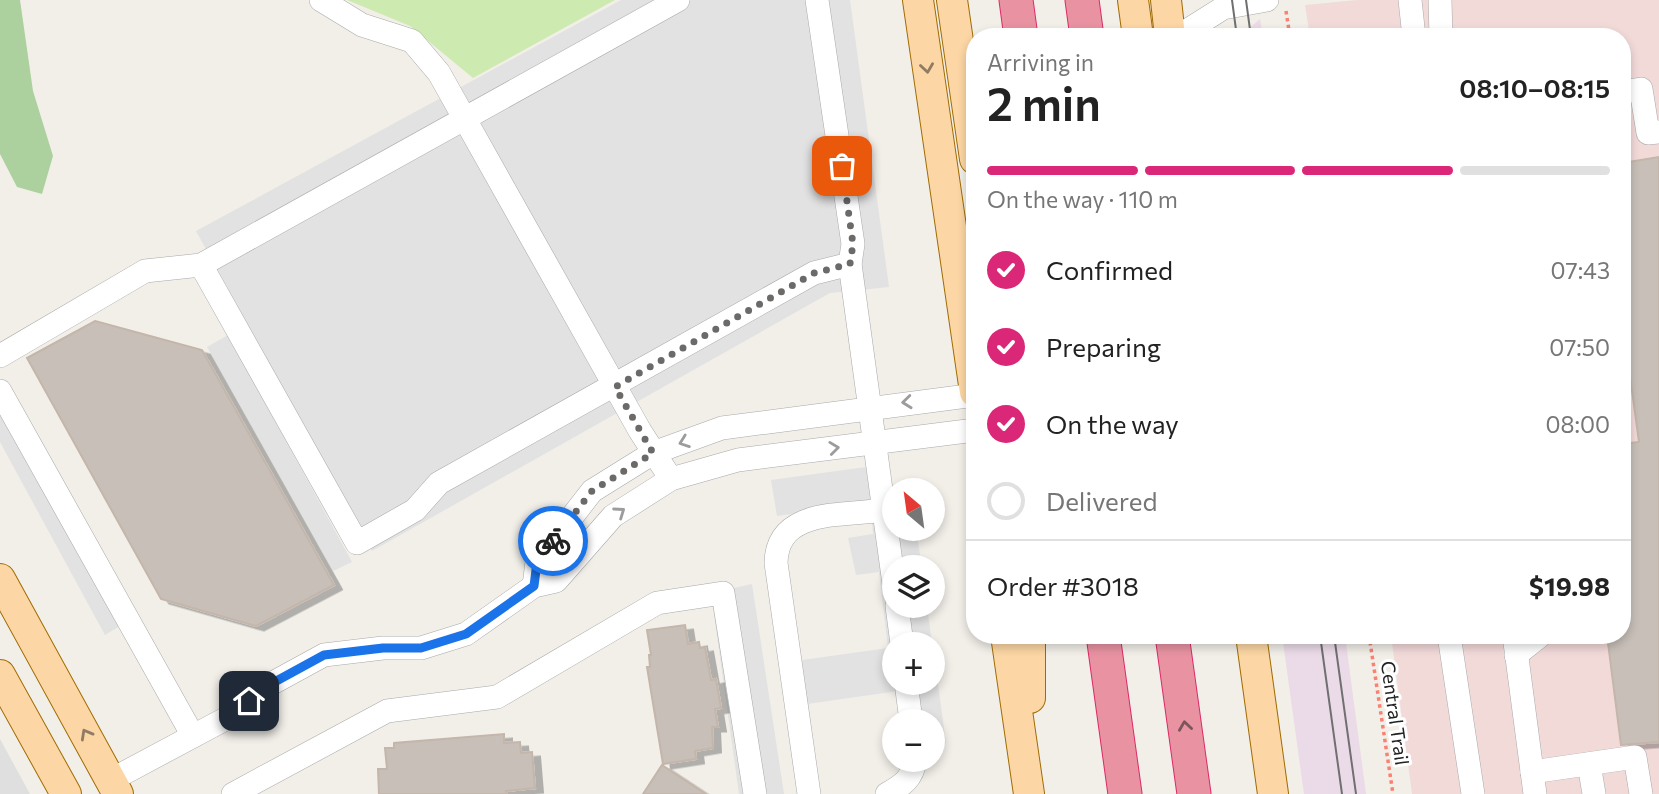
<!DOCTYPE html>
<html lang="en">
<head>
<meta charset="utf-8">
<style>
	:root { --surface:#fff; --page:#f2f2f2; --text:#222; --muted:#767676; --line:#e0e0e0; --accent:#db2777 }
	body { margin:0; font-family:Commissioner,sans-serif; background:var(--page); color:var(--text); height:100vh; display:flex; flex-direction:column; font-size:26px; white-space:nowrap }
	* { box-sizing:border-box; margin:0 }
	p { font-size:23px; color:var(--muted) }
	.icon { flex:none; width:38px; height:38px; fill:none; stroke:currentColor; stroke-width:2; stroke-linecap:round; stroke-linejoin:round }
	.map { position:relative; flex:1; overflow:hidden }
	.side { position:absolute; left:966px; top:28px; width:665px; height:616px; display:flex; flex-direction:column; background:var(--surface); border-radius:28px; box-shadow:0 4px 10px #0003 }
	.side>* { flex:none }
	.needle { width:46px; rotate:331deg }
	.buttons { position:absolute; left:882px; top:478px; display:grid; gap:14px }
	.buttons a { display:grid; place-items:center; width:63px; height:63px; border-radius:50%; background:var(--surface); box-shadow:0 4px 10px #0003; font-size:35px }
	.pin { position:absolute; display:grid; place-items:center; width:60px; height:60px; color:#fff; margin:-30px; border-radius:14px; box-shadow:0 4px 10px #0006 }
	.courier { position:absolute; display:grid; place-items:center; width:70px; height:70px; margin:-35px; border:5px solid #1a73e8; border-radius:50%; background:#fff; color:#222; box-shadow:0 2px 9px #0007 }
	.head em { font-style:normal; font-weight:600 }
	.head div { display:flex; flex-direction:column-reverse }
	.head { display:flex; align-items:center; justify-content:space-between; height:119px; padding:0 21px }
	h1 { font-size:46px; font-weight:600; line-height:52px }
	.bar { display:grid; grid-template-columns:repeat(4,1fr); gap:10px 7px; align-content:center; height:84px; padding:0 21px }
	.bar i { height:9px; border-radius:5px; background:var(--line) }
	.bar .current { background:var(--accent) }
	.bar p { grid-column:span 4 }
	.line { display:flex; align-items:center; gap:18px; padding:0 21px; border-top:2px solid var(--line) }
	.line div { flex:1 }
	ol { padding:0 21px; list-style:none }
	li { display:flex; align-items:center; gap:21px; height:77px }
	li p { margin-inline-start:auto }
	li .icon { padding:7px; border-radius:50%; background:var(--accent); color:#fff; stroke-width:4 }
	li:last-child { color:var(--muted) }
	li i { width:38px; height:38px; border:4px solid var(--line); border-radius:50% }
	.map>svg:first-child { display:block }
	.residential { fill:#e0dfdf }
	.commercial { fill:#f2dad9 }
	.industrial { fill:#ebdbe8 }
	.grass { fill:#cdebb0 }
	.forest { fill:#add19e }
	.parking { fill:#e2e2e2 }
	.building { fill:#c7bfb8; stroke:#c4b6ab; stroke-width:2; filter:url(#shadow) }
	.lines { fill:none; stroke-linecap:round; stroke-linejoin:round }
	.minor-casing { stroke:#a9a9a9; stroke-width:24 }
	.major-casing { stroke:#a06b00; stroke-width:32 }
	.highway-casing { stroke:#dc2a67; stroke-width:35 }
	.path { stroke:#fa8072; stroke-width:3.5; stroke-dasharray:3.5 3.5; stroke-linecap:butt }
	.minor { stroke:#fff; stroke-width:23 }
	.major { stroke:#fcd6a4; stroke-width:30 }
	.highway { stroke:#e892a2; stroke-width:33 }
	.tram { stroke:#707070; stroke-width:2 }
	.oneway { stroke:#8f7c63 }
	.oneway2 { stroke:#9c9c9c }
	.oneway3 { stroke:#7b545c }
	.done { stroke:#6b6a68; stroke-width:7; stroke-dasharray:0 12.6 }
	.route { stroke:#1a73e8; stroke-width:9 }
	.labels { text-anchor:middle; stroke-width:6; stroke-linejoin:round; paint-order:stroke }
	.street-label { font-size:19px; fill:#222; stroke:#fff }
</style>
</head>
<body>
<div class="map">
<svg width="1659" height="794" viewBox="0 0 1659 794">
	<defs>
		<filter id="shadow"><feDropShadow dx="8" dy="4.5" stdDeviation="0" flood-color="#0004"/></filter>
	</defs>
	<rect width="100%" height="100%" fill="#f2efe9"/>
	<path class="residential" d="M0 739 30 794H0Z"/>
	<path class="commercial" d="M1357 0H1659V794H1412L1391 635H1622V37H1310L1305 5Z"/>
	<g class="industrial">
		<path d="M1260 19 1263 37H1239Z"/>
		<path d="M1282 635H1345L1366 794H1304Z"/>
	</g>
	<path class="grass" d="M347 0H615L473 78 410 26Z"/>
	<path class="forest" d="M0 0H20L33 91 53 156 42 194 17 187 0 154Z"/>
	<g class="parking">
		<path d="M621 0H850L889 287 830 293 372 551 196 231Z"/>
		<path d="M228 335 352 562 333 571 207 347Z"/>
		<path d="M0 402 120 626 105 635 0 442Z"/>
		<path d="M866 467 871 503 777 516 771 480Z"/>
		<path d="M871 512 894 528 916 529 922 567H894V606H927L932 644H894V682H933V648L946 743 933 746V721H902L898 691 807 704 802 660 888 648 879 572 856 575 848 538 873 534Z"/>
		<path d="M752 584 784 794H739L711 593Z"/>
	</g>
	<g class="building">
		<path d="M1659 157V742L1621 745 1607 635H1622V444L1639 442 1622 317V163Z"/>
		<path d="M95 321 202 350 334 585 256 626 161 599 27 358Z"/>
		<path d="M685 625 688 644 699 642 700 648 705 647 711 680 716 679 721 708 715 709 718 727H712L713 748 695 751 696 759 663 764 647 667H650L649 655H651L647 630Z"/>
		<path d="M504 734V743L520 742 521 753 532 752 535 788 506 791 507 794H379L378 769H387L385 748H394V743Z"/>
		<path d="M662 765 706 794H643Z"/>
	</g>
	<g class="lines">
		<defs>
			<g id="minor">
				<path d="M321 0 362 25 412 41 439 73 640 431 671 479"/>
				<path d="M1410 0 1414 37"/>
				<path d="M1440 0 1441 37"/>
				<path d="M1177 37 1223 8 1267 0"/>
				<path d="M1622 92 1641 89 1648 133 1659 132"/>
				<path d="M850 264 894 584"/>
				<path d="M201 265 357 543 415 510 439 483 814 273 850 264 853 244 817 0"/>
				<path d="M0 356 145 271 201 265 678 0"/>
				<path d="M0 391 193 736"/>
				<path d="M534 586 537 562 592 491 653 453 722 428 975 395"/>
				<path d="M897 606 902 644"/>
				<path d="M1449 635 1473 794"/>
				<path d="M1514 635 1535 794"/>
				<path d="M1516 655 1541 635"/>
				<path d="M906 682 911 721"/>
				<path d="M1589 764 1594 794"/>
				<path d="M1532 772 1635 757 1641 794"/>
				<path d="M111 780 229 717 269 685 324 655 383 648H421L466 634 534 586 556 581 613 516 671 479 738 460 975 430"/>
				<path d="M233 794 387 711 497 697 657 603 723 593 755 794"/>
				<path d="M809 794 776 563C777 508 843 516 885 510"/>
				<path d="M887 794C903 785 913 778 915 760"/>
			</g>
			<g id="major">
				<path d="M918 0 975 392"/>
				<path d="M952 0 975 159"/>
				<path d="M1133 0 1138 37"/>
				<path d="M1166 0 1170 37"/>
				<path d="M0 579 118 794"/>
				<path d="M1006 635 1029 794"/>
				<path d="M1251 635 1273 794"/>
				<path d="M0 675 66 794"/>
				<path d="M1030 698V635"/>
			</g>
			<g id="highway">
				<path d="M1016 0 1021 37"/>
				<path d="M1082 0 1087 37"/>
				<path d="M1103 635 1125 794"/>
				<path d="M1172 635 1194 794"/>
			</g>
		</defs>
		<use href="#minor" class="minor-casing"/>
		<use href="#major" class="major-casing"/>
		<use href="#highway" class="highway-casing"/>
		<g class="path">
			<path d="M1286 11 1290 37"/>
			<path d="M1369 635 1393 794"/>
		</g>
		<use href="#minor" class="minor"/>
		<use href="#major" class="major"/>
		<use href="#highway" class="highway"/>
		<g class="tram">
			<path d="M1232 0 1237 37"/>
			<path d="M1246 0 1251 37"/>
			<path d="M1320 635 1342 794"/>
			<path d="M1334 635 1356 794"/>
		</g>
	</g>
	<defs><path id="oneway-chevron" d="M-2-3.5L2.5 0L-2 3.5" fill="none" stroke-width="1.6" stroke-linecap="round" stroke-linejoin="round" transform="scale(1.75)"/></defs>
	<g class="oneway">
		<use href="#oneway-chevron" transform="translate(927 68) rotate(82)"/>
		<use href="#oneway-chevron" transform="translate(86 734) rotate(-119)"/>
	</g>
	<g class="oneway2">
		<use href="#oneway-chevron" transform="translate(907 402) rotate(174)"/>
		<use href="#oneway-chevron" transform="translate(684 442) rotate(160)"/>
		<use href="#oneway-chevron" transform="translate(834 448) rotate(-7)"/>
		<use href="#oneway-chevron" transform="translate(620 512) rotate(-35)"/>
	</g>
	<use class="oneway3" href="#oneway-chevron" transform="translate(1185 726) rotate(-98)"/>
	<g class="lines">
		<path class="done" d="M553 541 592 491 653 453 615 387 814 273 850 264 853 244 842 166"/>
		<path class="route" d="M249 701 269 685 324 655 383 648H421L466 634 534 586 537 562 553 541"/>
	</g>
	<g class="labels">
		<g class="street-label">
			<text transform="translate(1395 713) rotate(82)" y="7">Central Trail</text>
		</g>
	</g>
</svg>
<div class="buttons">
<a><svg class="needle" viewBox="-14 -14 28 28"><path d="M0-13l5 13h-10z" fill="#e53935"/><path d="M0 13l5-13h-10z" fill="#767676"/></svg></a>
<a><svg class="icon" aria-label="layers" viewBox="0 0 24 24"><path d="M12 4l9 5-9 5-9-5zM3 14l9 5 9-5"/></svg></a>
<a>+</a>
<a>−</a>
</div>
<div class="pin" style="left:842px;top:166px;background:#ea580c"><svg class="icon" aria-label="bag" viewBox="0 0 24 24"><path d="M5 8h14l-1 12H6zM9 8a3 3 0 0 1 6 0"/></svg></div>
<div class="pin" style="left:249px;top:701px;background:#1f2937"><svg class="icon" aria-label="home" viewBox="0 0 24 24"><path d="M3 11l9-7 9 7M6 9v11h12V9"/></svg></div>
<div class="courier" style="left:553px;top:541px"><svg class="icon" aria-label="bike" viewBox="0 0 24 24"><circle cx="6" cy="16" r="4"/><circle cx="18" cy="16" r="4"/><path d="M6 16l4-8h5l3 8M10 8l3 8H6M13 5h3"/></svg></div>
<section class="side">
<div class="head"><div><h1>2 min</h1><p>Arriving in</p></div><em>08:10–08:15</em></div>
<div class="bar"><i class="current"></i><i class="current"></i><i class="current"></i><i></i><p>On the way · 110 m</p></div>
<ol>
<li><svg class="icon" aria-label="check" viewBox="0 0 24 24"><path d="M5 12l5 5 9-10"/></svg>Confirmed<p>07:43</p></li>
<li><svg class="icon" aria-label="check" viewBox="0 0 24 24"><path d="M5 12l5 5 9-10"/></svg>Preparing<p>07:50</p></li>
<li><svg class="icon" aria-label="check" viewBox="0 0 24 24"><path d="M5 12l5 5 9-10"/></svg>On the way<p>08:00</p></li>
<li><i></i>Delivered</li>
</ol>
<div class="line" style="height:91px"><div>Order #3018</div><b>$19.98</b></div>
</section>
</div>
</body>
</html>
